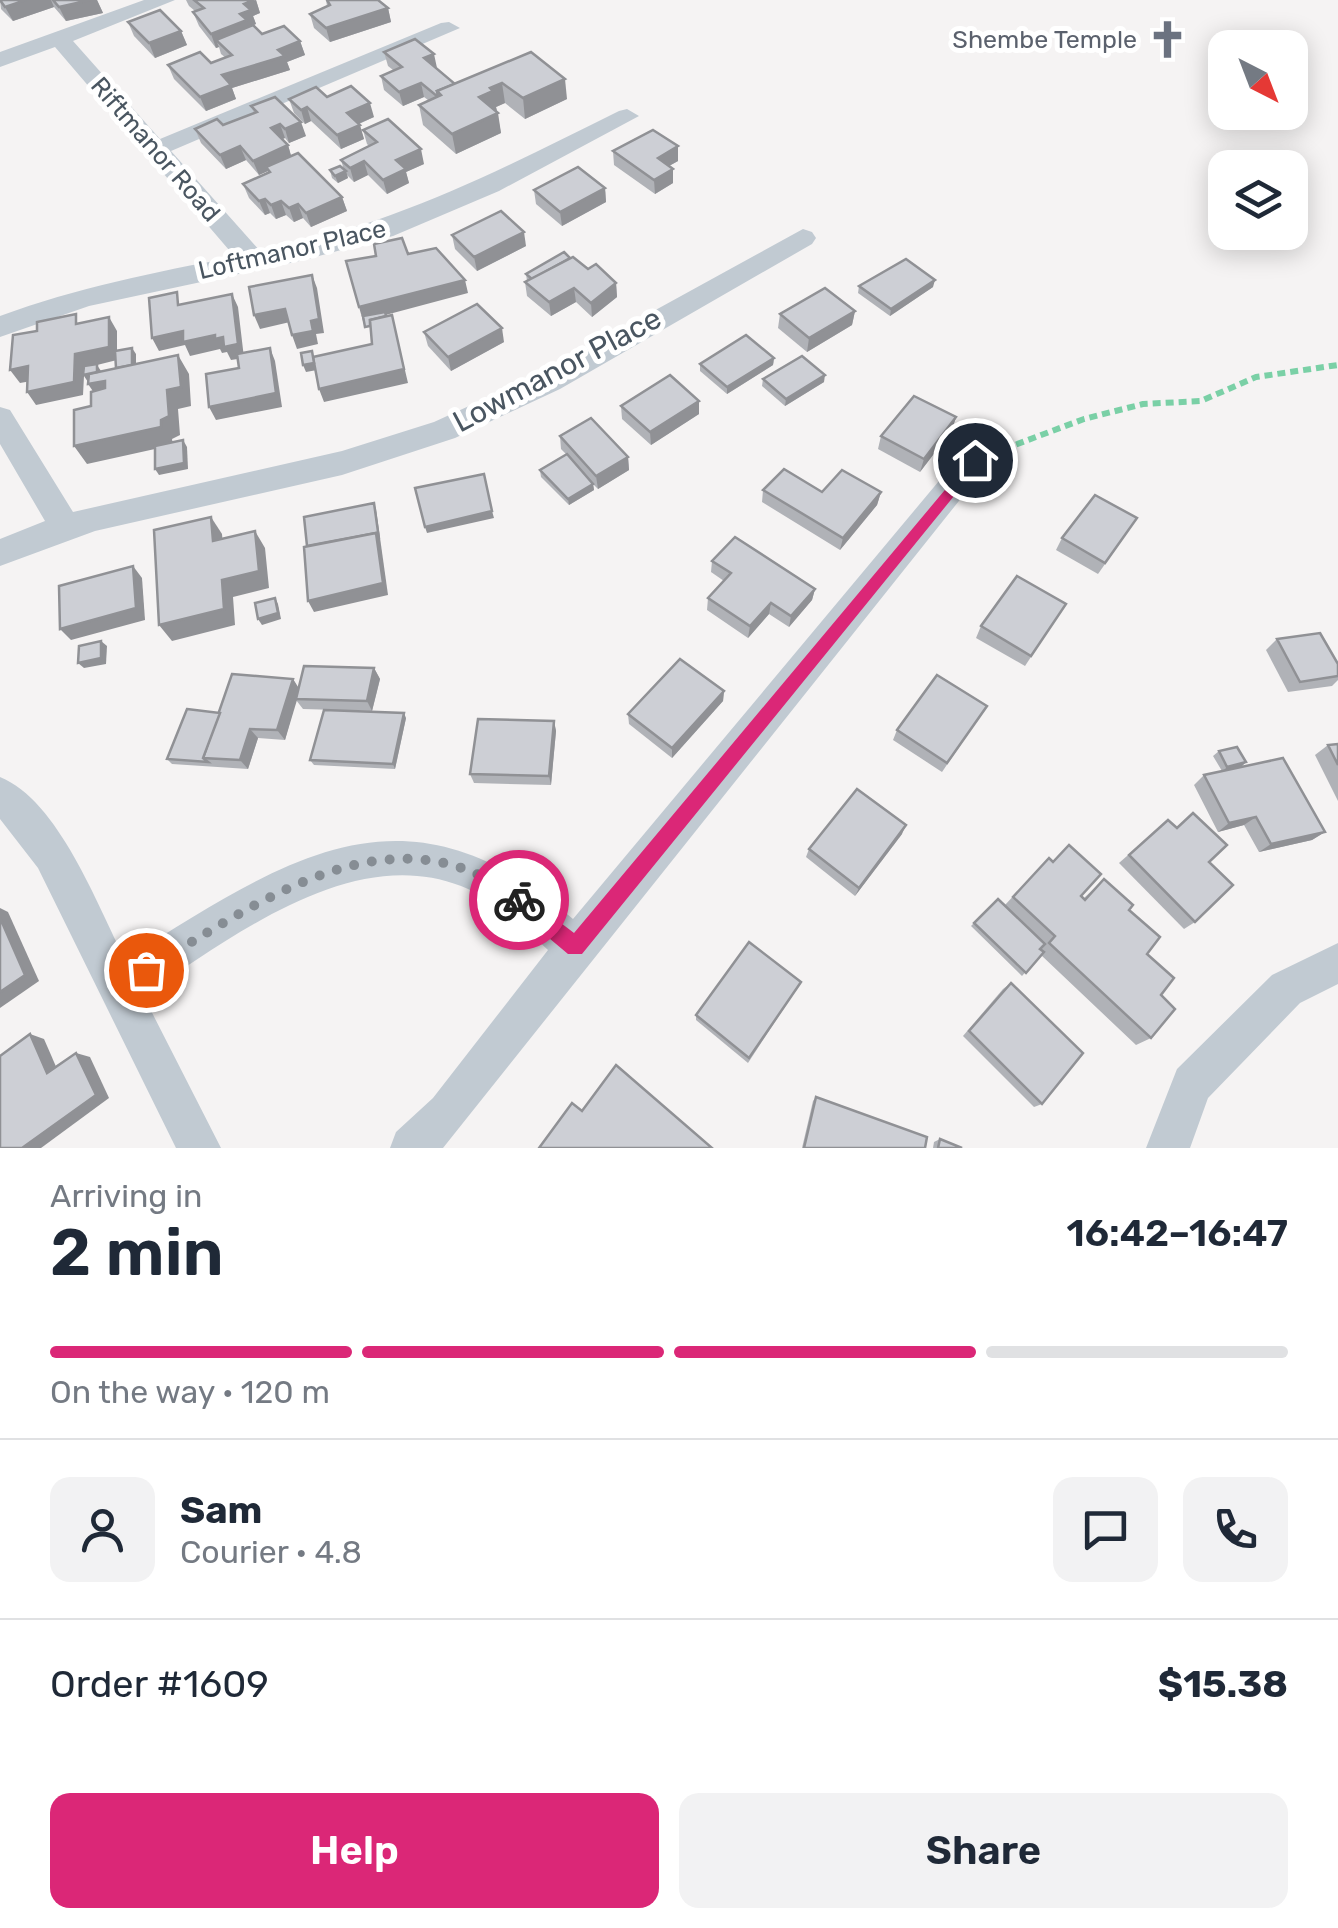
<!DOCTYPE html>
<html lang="en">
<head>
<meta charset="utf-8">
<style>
	:root { --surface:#fff; --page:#f2f2f3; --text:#1f2937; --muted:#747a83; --line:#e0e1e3; --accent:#db2777 }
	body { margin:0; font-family:Rubik,sans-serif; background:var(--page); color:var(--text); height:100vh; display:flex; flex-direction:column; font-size:38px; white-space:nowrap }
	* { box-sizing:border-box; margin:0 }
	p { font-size:32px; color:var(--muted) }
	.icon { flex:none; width:55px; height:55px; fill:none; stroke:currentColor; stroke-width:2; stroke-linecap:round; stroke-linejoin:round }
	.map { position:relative; height:1148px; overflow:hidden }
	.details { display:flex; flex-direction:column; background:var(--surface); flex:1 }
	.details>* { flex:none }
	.needle { width:65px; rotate:138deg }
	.controls { position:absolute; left:1208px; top:30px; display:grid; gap:20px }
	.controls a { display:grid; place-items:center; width:100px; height:100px; border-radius:20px; background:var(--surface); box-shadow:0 5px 25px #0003; font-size:50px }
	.pin { position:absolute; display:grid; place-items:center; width:85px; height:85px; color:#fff; margin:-42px; border:5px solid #fff; border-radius:50%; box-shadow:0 2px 10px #0007 }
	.courier { position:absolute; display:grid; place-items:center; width:100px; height:100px; margin:-50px; border:8px solid #db2777; border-radius:50%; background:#fff; color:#222; box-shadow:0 2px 12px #0007 }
	.headline em { font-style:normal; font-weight:600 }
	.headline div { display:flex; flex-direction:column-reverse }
	.headline { display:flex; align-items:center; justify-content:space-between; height:170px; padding:0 50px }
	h1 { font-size:65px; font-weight:600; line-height:75px }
	.bar { display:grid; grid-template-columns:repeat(4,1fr); gap:15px 10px; align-content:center; height:120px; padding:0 50px }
	.bar i { height:12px; border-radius:8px; background:var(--line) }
	.bar .current { background:var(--accent) }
	.bar p { grid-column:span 4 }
	.line { display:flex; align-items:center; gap:25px; padding:0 50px; border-top:2px solid var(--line) }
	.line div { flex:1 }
	.round { display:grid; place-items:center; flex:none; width:105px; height:105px; border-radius:20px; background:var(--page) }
	.action { display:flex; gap:20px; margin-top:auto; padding:20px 50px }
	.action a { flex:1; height:115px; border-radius:20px; background:var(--accent); color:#fff; font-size:40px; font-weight:600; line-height:115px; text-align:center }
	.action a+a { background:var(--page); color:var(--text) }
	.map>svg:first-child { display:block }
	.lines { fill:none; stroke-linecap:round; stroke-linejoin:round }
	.path { stroke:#7ad0a6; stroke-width:6; stroke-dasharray:8 5; stroke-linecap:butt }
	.street { fill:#c1cad2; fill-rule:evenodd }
	.wall { fill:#b0b2b7 }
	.shaded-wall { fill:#909195 }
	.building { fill:#cdcfd5; stroke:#909195; stroke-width:2.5 }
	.route { fill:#db2777 }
	.done { stroke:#868d94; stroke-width:10; stroke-dasharray:0 18 }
	.labels { text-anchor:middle; stroke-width:10; stroke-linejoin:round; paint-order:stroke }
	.far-worship-label { font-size:25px; fill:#5b616d; stroke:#fff; text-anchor:end }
	.far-street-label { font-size:25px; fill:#4a5661; stroke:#fff }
	.street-label { font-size:30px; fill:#4a5661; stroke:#fff }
</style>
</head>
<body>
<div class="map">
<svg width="1338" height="1148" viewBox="0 0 1338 1148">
	<rect width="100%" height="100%" fill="#f5f3f3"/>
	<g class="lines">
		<path class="path" d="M1004 449 1084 419 1143 404 1201 401 1256 377 1338 365"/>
		<g class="street">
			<path d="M144 0H175L73 41 160 139 441 23 449 22 460 28 171 151 261 252C396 224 496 172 619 111L627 109 639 116 499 191 393 236 304 260 89 306 0 337V316C76 288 155 272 235 257L55 47 0 67V52Z"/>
			<path d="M803 229 812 232 816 238 812 244 560 389 455 438 342 475 95 531 0 566V539L45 521 0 444V407L10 410 73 512 342 451 434 422 539 374Z"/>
			<path d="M975 447 986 451 990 459 986 467 443 1148H390L396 1132 433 1098 548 950C522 926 494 899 461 886 350 843 231 939 143 995L221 1148H176L38 868 0 819V777C59 801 97 905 125 959 287 859 404 773 573 919L964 451Z"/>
			<path d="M1338 943V984L1300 1003 1208 1098 1190 1148H1146L1177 1069 1272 975Z"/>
		</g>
	</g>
	<g class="wall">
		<path d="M0 0H97L103 13 66 21 54 7 13 21 1 9Z"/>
		<path d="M186 0H256L260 13 253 16 256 24 249 27 262 34 300 41 305 55 287 62 290 70 232 88 236 99 206 111 174 79 168 65 211 63 226 58 221 54 219 47 216 48 199 26 193 12 195 11 189 6Z"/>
		<path d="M326 0H378L388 8 391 22 330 42 314 28 310 14 327 6Z"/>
		<path d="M128 22 181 31 187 45 155 58 134 36Z"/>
		<path d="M384 52 437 68 455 84 531 52 567 99 525 119 505 103 496 107 501 133 456 154 423 125 419 105 428 100 424 97 403 106 384 90 381 76 393 70 388 66Z"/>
		<path d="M327 97 374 117 359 124 364 139 341 149 311 121 305 124 294 113 289 99Z"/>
		<path d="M251 106 306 136 289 143 285 138 282 139 288 145 291 156 342 197 347 211 311 227 303 218 294 222 286 215 276 219 270 213 265 215 249 198 243 184 268 172V171L259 175 246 160 226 169 201 143 195 129 223 125 254 113Z"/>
		<path d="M363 130 424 164 406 172 409 183 387 194 368 175 354 182 347 175 348 178 338 183 332 178 330 170H344L341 160 369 146 367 144Z"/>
		<path d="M678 146V161L669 166 673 169V183L655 194 614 165 613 151Z"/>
		<path d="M605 188 606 202 562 226 536 204 534 190Z"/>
		<path d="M452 235 526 246 477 271 455 249Z"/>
		<path d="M570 258 616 283 617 297 592 317 576 302 551 316 527 296 525 282 527 281 526 274Z"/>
		<path d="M859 286 933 287 890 316 858 293Z"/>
		<path d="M855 311 852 325 807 352 778 328 780 314Z"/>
		<path d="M424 332 504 342 451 371 428 346Z"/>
		<path d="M774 358 773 365 727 394 700 371V364Z"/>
		<path d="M763 379 824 382 785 406 762 386Z"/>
		<path d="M621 406 699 414 651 445 622 419Z"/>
		<path d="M956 417 952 430 920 472 878 449 881 436Z"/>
		<path d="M560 436 628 457 629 470 598 489 593 484 594 490 569 505 541 477 540 470 567 455 561 449Z"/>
		<path d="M763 490 822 492H881L877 505 840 550 762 502Z"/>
		<path d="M1129 530 1098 574 1056 550 1062 538Z"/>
		<path d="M712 561 815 589 812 600 789 627 769 614 748 638 707 610 708 598 724 581 711 572Z"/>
		<path d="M1066 604 1025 666 976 638 981 626Z"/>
		<path d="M1277 639 1338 664V680L1332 686 1288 692 1266 650Z"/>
		<path d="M374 668 380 679 372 711 303 709 296 700 285 740 258 738 248 769 172 764 167 759 220 713 293 679 298 688Z"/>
		<path d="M724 691 723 701 672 758 629 724 628 714Z"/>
		<path d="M987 706 942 772 893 740 897 730Z"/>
		<path d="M406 718 395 769 314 765 310 760Z"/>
		<path d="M554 721 556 731 551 785 474 783 470 774Z"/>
		<path d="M1338 744V801L1315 755 1328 745Z"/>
		<path d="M1219 751 1246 762 1241 767 1325 832 1312 840 1259 852 1244 825 1218 832 1194 785 1204 775 1222 771 1213 756Z"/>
		<path d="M1168 820 1209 862 1195 922 1184 929 1119 863Z"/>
		<path d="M902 834 855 896 806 857 809 849Z"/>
		<path d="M1049 858 1084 898 1104 879 1129 910 1147 954 1161 995 1151 1038 1136 1045 1041 955 1022 976 971 926 998 899 1005 905Z"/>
		<path d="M801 982 748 1063 696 1020V1015Z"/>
		<path d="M1011 983 1042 1104 1034 1107 963 1036 1003 989Z"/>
		<path d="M816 1097 925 1148H802L813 1101Z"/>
		<path d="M940 1139 962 1148H933L934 1142Z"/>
	</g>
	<g class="shaded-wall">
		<path d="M26 0H51L54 7 13 21 5 7Z"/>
		<path d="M90 0H97L103 13 66 21 59 7Z"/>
		<path d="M256 0 260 13 253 16 256 24 216 40 219 47 216 48 211 34 240 14 244 4Z"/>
		<path d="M388 8 391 22 330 42 326 28Z"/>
		<path d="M181 31 187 45 155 58 149 43Z"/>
		<path d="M300 41 305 55 287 62 290 70 232 88 236 99 206 111 200 97 222 75Z"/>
		<path d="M434 54 437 68 424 58Z"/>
		<path d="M565 79 567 99 525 119 523 98Z"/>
		<path d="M421 83 424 97 403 106 399 92Z"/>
		<path d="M502 83 505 103 496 107 497 111 479 97 490 88Z"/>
		<path d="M370 103 374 117 351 127 347 113Z"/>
		<path d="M307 107 311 121 305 124 301 110Z"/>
		<path d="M498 113 501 133 456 154 452 134Z"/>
		<path d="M301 122 306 136 289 143 285 129Z"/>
		<path d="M280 124 285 138 276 142 271 128Z"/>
		<path d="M360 125 364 139 341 149 337 135Z"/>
		<path d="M288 145 292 159 266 167 268 171 259 175 253 161Z"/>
		<path d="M240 146 246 160 226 169 220 155Z"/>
		<path d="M678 146V161L658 172V158Z"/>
		<path d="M421 149 424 164 406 172 409 183 387 194 383 180 396 160Z"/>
		<path d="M364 161 368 175 354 182 350 168Z"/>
		<path d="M673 169V183L655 194 654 180Z"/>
		<path d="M346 171 348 178 338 183 335 176Z"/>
		<path d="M605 188 606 202 562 226 560 212Z"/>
		<path d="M342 197 347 211 311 227 306 213Z"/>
		<path d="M265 199 270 213 265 215 259 201Z"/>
		<path d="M281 201 286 215 276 219 271 205Z"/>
		<path d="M298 204 303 218 294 222 289 208Z"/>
		<path d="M524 232 526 246 477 271 474 257Z"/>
		<path d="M312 275 317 288 324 333 316 334 318 344 297 349 292 335 311 321Z"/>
		<path d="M465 280 468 293 363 321 359 307Z"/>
		<path d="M935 280 933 287 890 316 891 309Z"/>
		<path d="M616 283 617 297 592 317 591 303Z"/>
		<path d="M574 288 576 302 551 316 549 302Z"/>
		<path d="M232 294 238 307 244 358 231 360 227 352 222 353 220 349 190 356 185 345 159 351 152 338 183 331Z"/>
		<path d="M285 309 290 322 260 329 254 315Z"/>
		<path d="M855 311 852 325 807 352 809 338Z"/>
		<path d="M392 315 408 383 324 402 319 389 404 369Z"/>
		<path d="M109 317 117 331V360L97 365 101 371 88 382 84 376 83 395 36 405 27 392 75 354Z"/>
		<path d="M502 328 504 342 451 371 448 357Z"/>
		<path d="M132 348 136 354V372L116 369Z"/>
		<path d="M270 348 275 361 282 407 216 420 209 407Z"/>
		<path d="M312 351 317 370 306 372 303 365Z"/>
		<path d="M178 355 189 374 191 406 178 409 180 435 172 439 173 445 87 464 74 446 161 420 167 390Z"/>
		<path d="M774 358 773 365 727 394V387Z"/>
		<path d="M28 366 37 380 20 383 10 370Z"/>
		<path d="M825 375 824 382 785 406 786 399Z"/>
		<path d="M105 381 117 400 101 403 88 384Z"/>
		<path d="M699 401V414L651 445 650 432Z"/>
		<path d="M956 417 952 430 920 472 924 459Z"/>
		<path d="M183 440 187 447 188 469 159 475 155 469Z"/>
		<path d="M628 457 629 470 598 489 596 476Z"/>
		<path d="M593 484 594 490 569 505 568 499Z"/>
		<path d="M881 492 877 505 840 550 843 538Z"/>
		<path d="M374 503 376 509 388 595 314 612 308 601Z"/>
		<path d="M492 511 494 518 427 533 425 527Z"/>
		<path d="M211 517 222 534 224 558 213 541Z"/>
		<path d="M255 531 265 548 269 588 233 597 235 625 172 641 159 625 222 580Z"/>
		<path d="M133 566 142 578 145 620 71 640 60 629Z"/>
		<path d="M815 589 812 600 789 627 791 616Z"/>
		<path d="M275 598 278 604 281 619 262 625 258 619Z"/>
		<path d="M771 603 769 614 748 638 750 626Z"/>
		<path d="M101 641 107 646 106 664 84 668 78 663Z"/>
		<path d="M374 668 380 679 372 711 367 701Z"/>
		<path d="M293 679 300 690 285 740 277 730Z"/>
		<path d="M724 691 723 701 672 758V748Z"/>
		<path d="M404 713 406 718 395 769 393 764Z"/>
		<path d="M554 721 556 731 551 785 549 776Z"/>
		<path d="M250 729 258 738 248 769 240 760Z"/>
		<path d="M1246 762 1241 767 1222 772 1227 767Z"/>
		<path d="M1256 817 1244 825 1218 832 1229 823Z"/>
		<path d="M906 825 902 834 855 896 859 888Z"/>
		<path d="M1325 832 1312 840 1259 852 1271 844Z"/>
		<path d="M0 908 8 912 39 981 0 1008Z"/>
		<path d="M30 1034 44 1039 61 1078 47 1073Z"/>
		<path d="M76 1053 90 1057 109 1098 41 1148H22Z"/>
	</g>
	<g class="building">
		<path d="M0 0H26L5 7Z"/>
		<path d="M53 0H90L59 7Z"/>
		<path d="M194 0H254L244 4 251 10 240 14 247 20 211 34 193 12 204 8Z"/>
		<path d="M327 0H378L388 8 326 28 310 14 330 5Z"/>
		<path d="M160 10 181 31 149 43 128 22Z"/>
		<path d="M253 25 262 34 284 26 300 41 278 50 285 56 222 75 231 85 200 97 168 65 200 52 211 63 232 55 216 40Z"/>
		<path d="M415 39 434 54 424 58 455 84 437 91 438 97 421 83 399 92 381 76 402 67 384 52Z"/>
		<path d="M531 52 565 79 523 98 502 83 490 88 493 91 479 97 498 113 452 134 419 105 441 95 437 91Z"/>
		<path d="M351 86 370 103 347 113 360 125 337 135 307 107 301 110 289 99 316 87 327 97Z"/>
		<path d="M275 97 301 122 285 129 280 124 271 128 288 145 253 161 240 146 220 155 195 129 217 119 223 125 257 112 251 106Z"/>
		<path d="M388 119 421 149 396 160 406 169 383 180 364 161 350 168 341 160 377 142 363 130Z"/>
		<path d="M653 130 678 146 658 158 673 169 654 180 613 151Z"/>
		<path d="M298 153 342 197 306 213 298 204 289 208 281 201 271 205 265 199 259 201 243 184 270 172 266 167Z"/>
		<path d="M340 166 346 171 335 176 330 170Z"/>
		<path d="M578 167 605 188 560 212 534 190Z"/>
		<path d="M501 211 524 232 474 257 452 235Z"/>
		<path d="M402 238 408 254 436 248 465 280 359 307 346 261 376 256 374 244Z"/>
		<path d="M564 252 570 258 532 279 526 274Z"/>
		<path d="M573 257 588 269 596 264 616 283 591 303 574 288 549 302 525 282Z"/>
		<path d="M906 259 935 280 891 309 859 286Z"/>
		<path d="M312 275 319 319 311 321 313 331 292 335 285 309 254 315 249 287Z"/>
		<path d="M825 288 855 311 809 338 780 314Z"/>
		<path d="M177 292 178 305 232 294 238 344 224 347 223 337 215 339V335L183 342V331L152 338 149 298Z"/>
		<path d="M477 304 502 328 448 357 424 332Z"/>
		<path d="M385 312 386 316 370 320V326L365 327 363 316Z"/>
		<path d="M76 314V324L109 317V347L75 354 74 382 27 392 28 366 10 370 13 335 37 331V322Z"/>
		<path d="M392 315 404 369 319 389 313 357 372 344 370 320Z"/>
		<path d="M746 335 774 358 727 387 700 364Z"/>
		<path d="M132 348V365L116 368 115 351Z"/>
		<path d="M270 348 276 393 209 407 206 374 239 368 237 354Z"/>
		<path d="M312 351 314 363 303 365 301 353Z"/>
		<path d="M178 355 181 387 167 390 169 416 161 420V427L74 446V410L91 406V392L105 388V381L88 384 89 374Z"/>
		<path d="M802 356 825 375 786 399 763 379Z"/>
		<path d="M97 364V372L83 375 84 366Z"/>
		<path d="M670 375 699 401 650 432 621 406Z"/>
		<path d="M914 396 956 417 924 459 881 436Z"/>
		<path d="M591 418 628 457 596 476 560 436Z"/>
		<path d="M183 440 184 463 155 469V446Z"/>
		<path d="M567 454 593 484 568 499 540 470Z"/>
		<path d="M784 469 822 492 842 470 881 492 843 538 763 490Z"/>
		<path d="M484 474 492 511 425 527 415 488Z"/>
		<path d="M1095 495 1137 518 1105 563 1062 538Z"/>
		<path d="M374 503 379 539 376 533 307 546 304 517Z"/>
		<path d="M211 517 213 541 255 531 259 571 222 580 224 609 159 625 154 530Z"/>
		<path d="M376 533 383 583 308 601 304 547Z"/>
		<path d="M735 537 815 589 791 616 771 603 750 626 708 598 731 573 712 561Z"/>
		<path d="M133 566 136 608 60 629 59 586Z"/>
		<path d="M1017 576 1066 604 1031 656 981 626Z"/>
		<path d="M275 598 278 613 258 619 255 603Z"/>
		<path d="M1320 633 1338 664V676L1300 682 1277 639Z"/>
		<path d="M101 641V658L78 663 79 646Z"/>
		<path d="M680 659 724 691 672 748 628 714Z"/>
		<path d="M304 666 374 668 367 701 296 699Z"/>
		<path d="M232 674 293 679 277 730 250 729 240 760 203 758Z"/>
		<path d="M937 675 987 706 947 763 897 730Z"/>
		<path d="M187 709 220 713 203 758 208 762 167 759Z"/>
		<path d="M324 710 404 713 393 764 310 760Z"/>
		<path d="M478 719 554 721 549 776 470 774Z"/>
		<path d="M1338 744V765L1328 745Z"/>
		<path d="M1237 747 1246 762 1227 767 1219 751Z"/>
		<path d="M1283 758 1325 832 1271 844 1256 817 1229 823 1204 775Z"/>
		<path d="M857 789 906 825 859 888 809 849Z"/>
		<path d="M1193 813 1227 845 1209 862 1233 885 1195 922 1129 855 1168 820 1177 828Z"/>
		<path d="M1069 845 1101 874 1081 896 1085 900 1104 879 1133 905 1129 910 1160 937 1147 954 1174 978 1161 995 1175 1009 1151 1038 1049 943 1055 936 1013 897 1049 858 1053 862Z"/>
		<path d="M998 899 1045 944 1040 949 1044 952 1026 973 974 923Z"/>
		<path d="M0 918 25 975 0 992Z"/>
		<path d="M749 942 801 982 749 1058 696 1015Z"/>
		<path d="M1011 983 1083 1053 1042 1104 969 1031Z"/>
		<path d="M30 1034 47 1073 76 1053 96 1095 22 1148H0V1056Z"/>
		<path d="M616 1065 712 1148H539L572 1103 582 1111Z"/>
		<path d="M816 1097 927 1137 925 1148H804Z"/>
		<path d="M940 1139 962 1148H938Z"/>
	</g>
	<path class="route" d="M975 454 980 455V464L582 954H568L512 907 509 900 519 891 574 933Z"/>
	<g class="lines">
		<path class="done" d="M146 970C257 903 395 801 519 900"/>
	</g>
	<defs>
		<symbol id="church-bare" viewBox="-9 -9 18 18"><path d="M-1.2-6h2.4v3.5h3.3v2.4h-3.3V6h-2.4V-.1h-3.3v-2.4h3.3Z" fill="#6b7280" stroke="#fff" stroke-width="2.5" paint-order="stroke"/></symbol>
	</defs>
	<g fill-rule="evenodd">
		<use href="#church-bare" x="1140" y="12" width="55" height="55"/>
	</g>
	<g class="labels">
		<g class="far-worship-label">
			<text x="1137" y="48">Shembe Temple</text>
		</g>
		<g class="far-street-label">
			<text transform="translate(156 149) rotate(49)" y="9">Riftmanor Road</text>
			<text transform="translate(292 249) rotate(-13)" y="9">Loftmanor Place</text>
		</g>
		<g class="street-label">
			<text transform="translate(557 370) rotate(-28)" y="10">Lowmanor Place</text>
		</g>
	</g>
</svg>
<div class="controls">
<a><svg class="needle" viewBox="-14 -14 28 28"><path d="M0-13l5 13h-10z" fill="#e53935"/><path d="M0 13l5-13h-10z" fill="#747a83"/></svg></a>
<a><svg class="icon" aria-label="layers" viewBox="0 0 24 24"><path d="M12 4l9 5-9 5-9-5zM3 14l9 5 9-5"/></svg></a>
</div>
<div class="pin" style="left:146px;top:970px;background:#ea580c"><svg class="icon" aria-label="bag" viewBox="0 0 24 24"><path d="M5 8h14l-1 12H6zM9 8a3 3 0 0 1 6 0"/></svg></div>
<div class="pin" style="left:975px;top:460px;background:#1f2937"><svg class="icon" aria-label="home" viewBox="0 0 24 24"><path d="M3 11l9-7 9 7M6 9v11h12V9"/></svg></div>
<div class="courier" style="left:519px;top:900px"><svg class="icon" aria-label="bike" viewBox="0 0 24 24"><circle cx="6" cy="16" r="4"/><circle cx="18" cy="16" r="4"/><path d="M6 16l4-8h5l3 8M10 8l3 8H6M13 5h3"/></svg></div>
</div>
<section class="details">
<div class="headline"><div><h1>2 min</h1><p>Arriving in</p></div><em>16:42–16:47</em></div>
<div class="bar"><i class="current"></i><i class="current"></i><i class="current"></i><i></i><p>On the way · 120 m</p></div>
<div class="line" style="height:180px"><a class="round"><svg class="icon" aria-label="person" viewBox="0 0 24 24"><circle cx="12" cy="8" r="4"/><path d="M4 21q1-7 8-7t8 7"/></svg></a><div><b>Sam</b><p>Courier · 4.8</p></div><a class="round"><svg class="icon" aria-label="chat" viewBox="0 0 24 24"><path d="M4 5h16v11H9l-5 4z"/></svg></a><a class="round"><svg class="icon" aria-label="phone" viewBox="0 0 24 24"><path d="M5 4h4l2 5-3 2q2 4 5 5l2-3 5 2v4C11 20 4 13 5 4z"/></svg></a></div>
<div class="line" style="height:130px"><div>Order #1609</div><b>$15.38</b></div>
<div class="action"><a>Help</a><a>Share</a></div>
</section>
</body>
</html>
